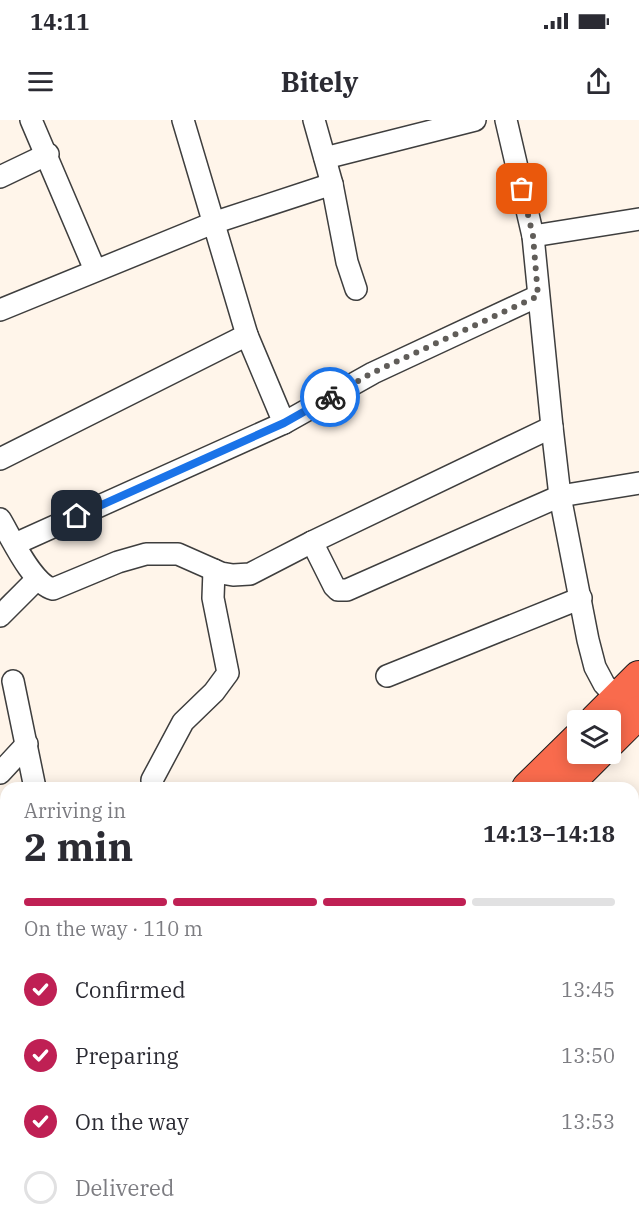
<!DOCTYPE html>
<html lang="en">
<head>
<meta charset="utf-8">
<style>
	:root { --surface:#fff; --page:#f2f2f3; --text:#2b2b33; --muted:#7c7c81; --line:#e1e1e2; --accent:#bf2054 }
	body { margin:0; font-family:"IBM Plex Serif",serif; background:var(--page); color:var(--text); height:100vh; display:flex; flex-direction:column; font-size:22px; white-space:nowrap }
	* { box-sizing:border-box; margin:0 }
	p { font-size:20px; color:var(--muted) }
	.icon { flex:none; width:33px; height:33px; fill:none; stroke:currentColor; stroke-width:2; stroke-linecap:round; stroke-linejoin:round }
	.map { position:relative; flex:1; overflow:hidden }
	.drawer { position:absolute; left:0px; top:662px; width:639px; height:452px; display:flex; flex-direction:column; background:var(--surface); border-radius:18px 18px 0 0; box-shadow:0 3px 15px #0003 }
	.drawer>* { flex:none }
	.fabs { position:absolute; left:567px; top:590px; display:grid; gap:12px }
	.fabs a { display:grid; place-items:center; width:54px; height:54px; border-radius:6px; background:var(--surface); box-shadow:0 3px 15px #0003; font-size:30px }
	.pin { position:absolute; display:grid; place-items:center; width:51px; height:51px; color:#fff; margin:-26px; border-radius:12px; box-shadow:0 3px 9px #0006 }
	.courier { position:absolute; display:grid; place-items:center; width:60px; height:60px; margin:-30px; border:4px solid #1a73e8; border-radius:50%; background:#fff; color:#222; box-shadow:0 2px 8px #0007 }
	.headline em { font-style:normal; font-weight:800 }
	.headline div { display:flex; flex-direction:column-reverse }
	.headline { display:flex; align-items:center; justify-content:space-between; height:102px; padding:0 24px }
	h1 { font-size:39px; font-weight:800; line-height:45px }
	.bar { display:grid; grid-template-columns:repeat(4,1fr); gap:9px 6px; align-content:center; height:72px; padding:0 24px }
	.bar i { height:8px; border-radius:4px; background:var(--line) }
	.bar .on { background:var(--accent) }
	.bar p { grid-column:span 4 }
	ol { padding:0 24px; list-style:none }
	li { display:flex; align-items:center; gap:18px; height:66px }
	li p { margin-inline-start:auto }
	li .icon { padding:6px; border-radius:50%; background:var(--accent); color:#fff; stroke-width:4 }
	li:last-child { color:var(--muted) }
	li i { width:33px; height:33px; border:3px solid var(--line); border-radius:50% }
	.status { display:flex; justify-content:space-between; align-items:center; height:42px; padding:0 30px; background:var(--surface); direction:ltr }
	.status svg { height:16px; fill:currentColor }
	header { display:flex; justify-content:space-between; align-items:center; height:78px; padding:0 24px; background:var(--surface); font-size:27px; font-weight:800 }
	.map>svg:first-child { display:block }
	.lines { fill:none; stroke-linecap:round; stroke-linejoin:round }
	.minor-casing { stroke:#3e3e3e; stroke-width:24 }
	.highway-casing { stroke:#1c1c1c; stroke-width:34 }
	.minor { stroke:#fff; stroke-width:21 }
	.highway { stroke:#f96b4d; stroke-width:32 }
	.done { stroke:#605d59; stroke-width:6; stroke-dasharray:0 10.8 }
	.route { stroke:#1a73e8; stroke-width:8 }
</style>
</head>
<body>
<div class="status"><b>14:11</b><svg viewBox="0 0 49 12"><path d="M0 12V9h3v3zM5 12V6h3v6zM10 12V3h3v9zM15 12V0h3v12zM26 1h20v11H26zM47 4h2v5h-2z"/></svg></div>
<header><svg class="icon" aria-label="menu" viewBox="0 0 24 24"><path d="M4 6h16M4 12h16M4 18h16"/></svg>Bitely<svg class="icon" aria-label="share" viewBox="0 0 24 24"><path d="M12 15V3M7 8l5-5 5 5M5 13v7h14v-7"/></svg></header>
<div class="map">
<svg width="639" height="1112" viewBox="0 0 639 1112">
	<rect width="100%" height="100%" fill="#fff5ea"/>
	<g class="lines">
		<defs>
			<g id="minor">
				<path d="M31 0 95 150"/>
				<path d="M183 0 247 215 284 303"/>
				<path d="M314 0 332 64 347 142 356 169"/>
				<path d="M506 0 533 116 552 307 560 376 588 520 595 547 604 564 625 587"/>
				<path d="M325 38 475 0"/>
				<path d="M0 57 48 34"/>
				<path d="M533 116 639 99"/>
				<path d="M0 190 213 103 332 64"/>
				<path d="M0 339 247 215"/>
				<path d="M0 399C11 417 32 464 53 469L118 442 146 434H178L221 453 233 455 250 454 312 422 552 307"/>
				<path d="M312 422 334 466 338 470H347L560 376 639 363"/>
				<path d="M15 424 284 303 373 253 538 176"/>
				<path d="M0 496 37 459"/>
				<path d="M387 556 581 478"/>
				<path d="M13 561 35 668"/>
				<path d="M0 653 27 624"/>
				<path d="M152 660 183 602 214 572 228 553 213 478 214 450"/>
				<path d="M633 705 639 711"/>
				<path d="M0 783 6 789"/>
				<path d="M0 875 6 881"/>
				<path d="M633 904 639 910"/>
				<path d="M0 1078 6 1087"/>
				<path d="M19 1107 23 1112"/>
				<path d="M347 1107 351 1112"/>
				<path d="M212 1112 218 1107"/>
				<path d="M438 1112 443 1107"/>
				<path d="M614 1112 619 1107"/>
			</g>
			<g id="highway">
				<path d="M596 600 639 557"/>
				<path d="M610 621 639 592"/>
				<path d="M528 668 578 619"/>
				<path d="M563 668 598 633"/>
				<path d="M75 1112 80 1107"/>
				<path d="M110 1112 115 1107"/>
			</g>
		</defs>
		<use href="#minor" class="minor-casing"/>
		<use href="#highway" class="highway-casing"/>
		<use href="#minor" class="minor"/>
		<use href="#highway" class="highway"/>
	</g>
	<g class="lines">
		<path class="done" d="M330 277 372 253 538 176 533 116 522 69"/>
		<path class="route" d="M77 396 284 303 330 277"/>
	</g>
</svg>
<div class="fabs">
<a><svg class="icon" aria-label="layers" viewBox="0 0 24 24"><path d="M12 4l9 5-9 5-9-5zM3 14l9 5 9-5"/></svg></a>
</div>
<div class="pin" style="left:522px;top:69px;background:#ea580c"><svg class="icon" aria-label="bag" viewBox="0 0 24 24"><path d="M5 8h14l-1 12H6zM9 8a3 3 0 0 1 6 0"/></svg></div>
<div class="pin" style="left:77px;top:396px;background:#1f2937"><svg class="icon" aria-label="home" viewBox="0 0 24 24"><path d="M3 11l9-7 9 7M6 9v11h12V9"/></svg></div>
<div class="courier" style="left:330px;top:277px"><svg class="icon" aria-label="bike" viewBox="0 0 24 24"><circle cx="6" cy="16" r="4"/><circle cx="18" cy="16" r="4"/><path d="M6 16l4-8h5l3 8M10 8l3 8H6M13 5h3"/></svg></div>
<section class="drawer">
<div class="headline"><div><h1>2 min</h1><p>Arriving in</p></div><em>14:13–14:18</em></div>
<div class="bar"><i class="on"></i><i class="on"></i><i class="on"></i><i></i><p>On the way · 110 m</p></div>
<ol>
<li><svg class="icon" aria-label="check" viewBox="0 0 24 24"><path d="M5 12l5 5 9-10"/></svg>Confirmed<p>13:45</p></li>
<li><svg class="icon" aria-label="check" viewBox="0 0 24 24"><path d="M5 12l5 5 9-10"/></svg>Preparing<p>13:50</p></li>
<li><svg class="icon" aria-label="check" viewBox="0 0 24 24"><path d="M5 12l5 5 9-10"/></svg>On the way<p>13:53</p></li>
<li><i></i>Delivered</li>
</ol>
</section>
</div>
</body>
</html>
